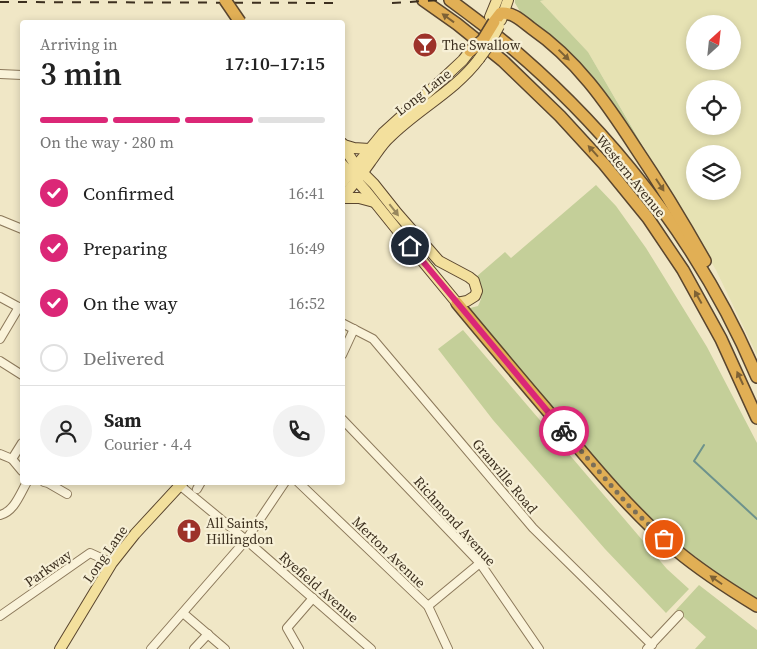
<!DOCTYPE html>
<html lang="en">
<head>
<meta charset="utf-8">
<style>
	:root { --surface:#fff; --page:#f2f2f2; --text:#222; --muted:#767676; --line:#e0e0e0; --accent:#db2777 }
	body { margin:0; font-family:"Source Serif 4",serif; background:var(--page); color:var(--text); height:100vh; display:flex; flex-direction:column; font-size:19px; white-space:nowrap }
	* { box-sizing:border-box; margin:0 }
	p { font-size:16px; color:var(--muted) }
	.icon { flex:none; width:28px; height:28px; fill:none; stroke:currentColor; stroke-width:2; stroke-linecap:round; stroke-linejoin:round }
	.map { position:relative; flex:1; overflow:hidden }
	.drawer { position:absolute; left:20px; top:20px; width:325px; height:465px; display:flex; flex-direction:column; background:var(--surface); border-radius:5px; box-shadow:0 2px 8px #0003 }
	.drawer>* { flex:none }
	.needle { width:32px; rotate:27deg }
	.buttons { position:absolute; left:686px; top:15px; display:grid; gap:10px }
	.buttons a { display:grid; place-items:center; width:55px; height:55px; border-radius:50%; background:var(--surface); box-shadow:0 2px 8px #0003; font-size:25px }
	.pin { position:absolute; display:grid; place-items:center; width:42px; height:42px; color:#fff; margin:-21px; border:2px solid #fff; border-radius:50%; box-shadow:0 1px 5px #0007 }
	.courier { position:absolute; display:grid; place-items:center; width:50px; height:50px; margin:-25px; border:4px solid #db2777; border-radius:50%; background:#fff; color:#222; box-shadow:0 1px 6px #0007 }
	.headline em { font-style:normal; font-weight:600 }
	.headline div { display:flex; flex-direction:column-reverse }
	.headline { display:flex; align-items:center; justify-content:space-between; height:85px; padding:0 20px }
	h1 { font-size:32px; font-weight:600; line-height:38px }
	.bar { display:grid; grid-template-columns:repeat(4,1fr); gap:8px 5px; align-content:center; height:60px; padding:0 20px }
	.bar i { height:6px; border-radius:4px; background:var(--line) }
	.bar .on { background:var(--accent) }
	.bar p { grid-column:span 4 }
	.line { display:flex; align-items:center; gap:12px; padding:0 20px; border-top:1px solid var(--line) }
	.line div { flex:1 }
	.round { display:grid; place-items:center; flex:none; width:52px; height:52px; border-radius:26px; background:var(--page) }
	ol { padding:0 20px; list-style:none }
	li { display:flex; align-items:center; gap:15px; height:55px }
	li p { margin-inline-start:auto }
	li .icon { padding:5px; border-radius:50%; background:var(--accent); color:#fff; stroke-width:4 }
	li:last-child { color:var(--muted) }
	li i { width:28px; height:28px; border:2px solid var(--line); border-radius:50% }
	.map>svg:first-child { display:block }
	.farmland { fill:#e6e2b3; fill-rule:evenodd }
	.green { fill:#c4cf99 }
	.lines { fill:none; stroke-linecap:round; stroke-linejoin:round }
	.stream { stroke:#6d928c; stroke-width:2 }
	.minor-casing { stroke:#8c795b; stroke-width:10 }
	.major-casing { stroke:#5a462f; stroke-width:12 }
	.highway-casing { stroke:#5a462f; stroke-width:14 }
	.minor { stroke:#faf3da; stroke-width:8 }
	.major { stroke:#f3e09d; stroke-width:10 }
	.highway { stroke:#e1af55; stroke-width:11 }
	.rail { stroke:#3c2f1f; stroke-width:2; stroke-dasharray:9 9; stroke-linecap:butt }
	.major-bridge-casing { stroke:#5a462f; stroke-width:12; stroke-linecap:butt }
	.highway-bridge-casing { stroke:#5a462f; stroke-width:14; stroke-linecap:butt }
	.major-bridge { stroke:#f3e09d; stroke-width:10 }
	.highway-bridge { stroke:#e1af55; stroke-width:11 }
	.oneway { fill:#7e6235 }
	.oneway2 { fill:#98885e }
	.done { stroke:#7b6f59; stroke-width:5; stroke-dasharray:0 9 }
	.route { stroke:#db2777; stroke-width:6 }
	.labels { text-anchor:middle; stroke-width:4.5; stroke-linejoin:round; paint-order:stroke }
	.poi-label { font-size:14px; fill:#3c2f1f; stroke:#f7f0d6; text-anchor:start }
	.street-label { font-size:14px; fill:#3c2f1f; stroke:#f7f0d6 }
</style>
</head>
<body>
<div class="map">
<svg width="757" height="649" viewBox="0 0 757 649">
	<rect width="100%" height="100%" fill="#f0e7c6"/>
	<path class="farmland" d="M544 0H757V355L716 270 588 52 540 1ZM695 24H732V61H695ZM695 89H732V126H695ZM695 154H732V191H695Z"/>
	<g class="green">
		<path d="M515 0H544L540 1 588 52 666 186 609 99 579 62 543 29 521 13 515 3Z"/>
		<path d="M596 185 616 206 646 248 664 277 707 347 757 443V603L723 582 696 557 668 537 632 501 466 309 478 306C485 293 480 290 476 277L505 252 511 258Z"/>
		<path d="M463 330 667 569 689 589 666 613 605 549 493 420 438 349Z"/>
		<path d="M699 585 757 630V649H695L706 637 676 610Z"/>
	</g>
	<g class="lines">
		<path class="stream" d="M704 445 694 461 757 519"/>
		<defs>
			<g id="minor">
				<path d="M0 74 22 75"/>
				<path d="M0 220 22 229"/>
				<path d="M0 297 22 309"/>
				<path d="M342 323 373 339 533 528 652 645"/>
				<path d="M0 339 19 307"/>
				<path d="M342 355 354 329"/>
				<path d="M0 361 22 375"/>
				<path d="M342 419 480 563 539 649"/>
				<path d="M22 443 12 459 22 471"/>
				<path d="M0 454 12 459"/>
				<path d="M44 482 48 483 67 494"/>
				<path d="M298 482 428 606 448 649"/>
				<path d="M177 483 246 540 371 649"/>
				<path d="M197 489 201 482"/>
				<path d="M0 515C14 512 20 494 27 482"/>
				<path d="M428 606 480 563"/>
				<path d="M183 613 225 649"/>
				<path d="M0 616 90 553 112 563"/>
				<path d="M151 649 246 540 285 482"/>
				<path d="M194 649 208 634"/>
				<path d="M299 649 287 628 313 598"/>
				<path d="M647 649 679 615"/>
			</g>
			<g id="major">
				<path d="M490 17 497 0"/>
				<path d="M501 20 508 0"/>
				<path d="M342 143 347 152 356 166 374 184 397 213 439 261 469 277 474 281 477 291 475 296 467 301 457 303 410 246 365 190 342 164"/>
				<path d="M344 145 354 148 369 149"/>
				<path d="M342 183 383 133 446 76 463 60 470 51"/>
				<path d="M342 197C353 186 362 174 371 161 377 153 382 144 390 137 418 109 455 91 479 59"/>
				<path d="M342 198H359L374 202"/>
				<path d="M60 649 112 563 135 534 183 482"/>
			</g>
			<g id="highway">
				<path d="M423 0 457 24 503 61 560 116 604 164 648 218 683 270 721 339 757 418"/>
				<path d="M450 0C583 95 694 227 757 377"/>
				<path d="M494 22 501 13C513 12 522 21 531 28 576 59 606 102 635 147 660 184 683 222 705 261"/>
				<path d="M457 303C490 343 524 383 557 422 594 467 632 512 676 550 701 571 729 589 757 606"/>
			</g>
		</defs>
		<use href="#minor" class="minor-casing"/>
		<use href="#major" class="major-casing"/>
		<use href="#highway" class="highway-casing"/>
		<use href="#minor" class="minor"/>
		<use href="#major" class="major"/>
		<use href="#highway" class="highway"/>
		<g class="rail">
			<path d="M0 2 340 3"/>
			<path d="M392 3 441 0"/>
		</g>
		<defs>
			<path id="major-bridge" d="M479 59 489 45 499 26"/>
			<g id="highway-bridge">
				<path d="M225 0 240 22"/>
				<path d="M470 51 483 40 494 22"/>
			</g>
		</defs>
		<use href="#major-bridge" class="major-bridge-casing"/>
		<use href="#highway-bridge" class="highway-bridge-casing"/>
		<use href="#major-bridge" class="major-bridge"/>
		<use href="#highway-bridge" class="highway-bridge"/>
	</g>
	<defs><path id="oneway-solid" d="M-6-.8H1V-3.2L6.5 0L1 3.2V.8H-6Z" transform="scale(1.25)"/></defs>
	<g class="oneway">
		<use href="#oneway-solid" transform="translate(448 18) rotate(-144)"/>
		<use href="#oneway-solid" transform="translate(564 55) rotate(44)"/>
		<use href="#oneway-solid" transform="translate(593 151) rotate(-132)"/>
		<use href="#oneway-solid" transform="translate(660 185) rotate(57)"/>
		<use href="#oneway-solid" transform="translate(698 297) rotate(-119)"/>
		<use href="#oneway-solid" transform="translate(740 378) rotate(-115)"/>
		<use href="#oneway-solid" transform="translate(716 580) rotate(-145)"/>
	</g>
	<use class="oneway2" href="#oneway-solid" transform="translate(394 210) rotate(52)"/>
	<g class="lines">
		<path class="done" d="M564 431 628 505 664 539"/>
		<path class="route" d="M410 246 564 431"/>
	</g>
	<defs>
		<symbol id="bar-disc" viewBox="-11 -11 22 22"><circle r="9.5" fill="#9d3229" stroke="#f7f0d6"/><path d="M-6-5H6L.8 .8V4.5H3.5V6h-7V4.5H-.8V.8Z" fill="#fff"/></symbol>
		<symbol id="church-disc" viewBox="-11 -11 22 22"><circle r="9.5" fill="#9d3229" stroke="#f7f0d6"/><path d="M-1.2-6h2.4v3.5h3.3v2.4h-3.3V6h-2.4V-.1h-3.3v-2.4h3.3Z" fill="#fff"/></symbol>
	</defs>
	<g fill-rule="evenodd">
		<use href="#bar-disc" x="411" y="31" width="28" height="28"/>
		<use href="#church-disc" x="175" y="517" width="28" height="28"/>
	</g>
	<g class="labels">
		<g class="poi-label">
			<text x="442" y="50">The Swallow</text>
			<text x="206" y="528">All Saints,<tspan x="206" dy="16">Hillingdon</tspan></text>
		</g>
		<g class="street-label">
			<text transform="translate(423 92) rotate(-38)" y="5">Long Lane</text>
			<text transform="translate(631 176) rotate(51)" y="5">Western Avenue</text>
			<text transform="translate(505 476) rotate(50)" y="5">Granville Road</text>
			<text transform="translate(455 521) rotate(48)" y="5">Richmond Avenue</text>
			<text transform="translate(389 552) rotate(44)" y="5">Merton Avenue</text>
			<text transform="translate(105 554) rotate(-55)" y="5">Long Lane</text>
			<text transform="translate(48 568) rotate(-35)" y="5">Parkway</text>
			<text transform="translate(319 587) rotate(41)" y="5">Ryefield Avenue</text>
		</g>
	</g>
</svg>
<div class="buttons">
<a><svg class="needle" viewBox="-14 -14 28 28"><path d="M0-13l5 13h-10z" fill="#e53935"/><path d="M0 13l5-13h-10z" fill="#767676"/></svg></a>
<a><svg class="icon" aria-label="locate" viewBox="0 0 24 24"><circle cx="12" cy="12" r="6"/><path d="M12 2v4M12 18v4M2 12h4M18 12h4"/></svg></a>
<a><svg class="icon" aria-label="layers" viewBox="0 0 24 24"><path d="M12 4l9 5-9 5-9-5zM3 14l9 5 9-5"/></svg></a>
</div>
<div class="pin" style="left:664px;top:539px;background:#ea580c"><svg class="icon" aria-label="bag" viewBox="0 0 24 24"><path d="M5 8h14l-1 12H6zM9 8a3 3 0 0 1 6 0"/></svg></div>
<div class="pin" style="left:410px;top:246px;background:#1f2937"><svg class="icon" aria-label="home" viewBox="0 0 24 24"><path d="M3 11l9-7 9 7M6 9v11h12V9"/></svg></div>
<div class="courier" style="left:564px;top:431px"><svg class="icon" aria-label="bike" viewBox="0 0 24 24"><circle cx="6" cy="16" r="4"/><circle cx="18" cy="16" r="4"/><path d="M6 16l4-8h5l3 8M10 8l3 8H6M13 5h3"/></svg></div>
<section class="drawer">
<div class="headline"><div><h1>3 min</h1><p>Arriving in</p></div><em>17:10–17:15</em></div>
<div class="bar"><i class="on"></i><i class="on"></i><i class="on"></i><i></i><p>On the way · 280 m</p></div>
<ol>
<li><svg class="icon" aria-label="check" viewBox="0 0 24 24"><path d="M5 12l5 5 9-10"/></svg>Confirmed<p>16:41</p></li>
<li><svg class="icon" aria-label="check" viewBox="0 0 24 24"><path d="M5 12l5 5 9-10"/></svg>Preparing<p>16:49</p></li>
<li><svg class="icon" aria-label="check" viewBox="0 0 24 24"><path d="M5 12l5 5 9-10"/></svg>On the way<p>16:52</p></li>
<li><i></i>Delivered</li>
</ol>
<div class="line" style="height:90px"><a class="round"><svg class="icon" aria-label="person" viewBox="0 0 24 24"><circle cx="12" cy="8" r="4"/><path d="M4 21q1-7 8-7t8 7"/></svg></a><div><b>Sam</b><p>Courier · 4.4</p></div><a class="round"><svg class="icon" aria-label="phone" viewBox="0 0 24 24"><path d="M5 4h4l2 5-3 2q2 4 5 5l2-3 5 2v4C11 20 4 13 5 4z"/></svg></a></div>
</section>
</div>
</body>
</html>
